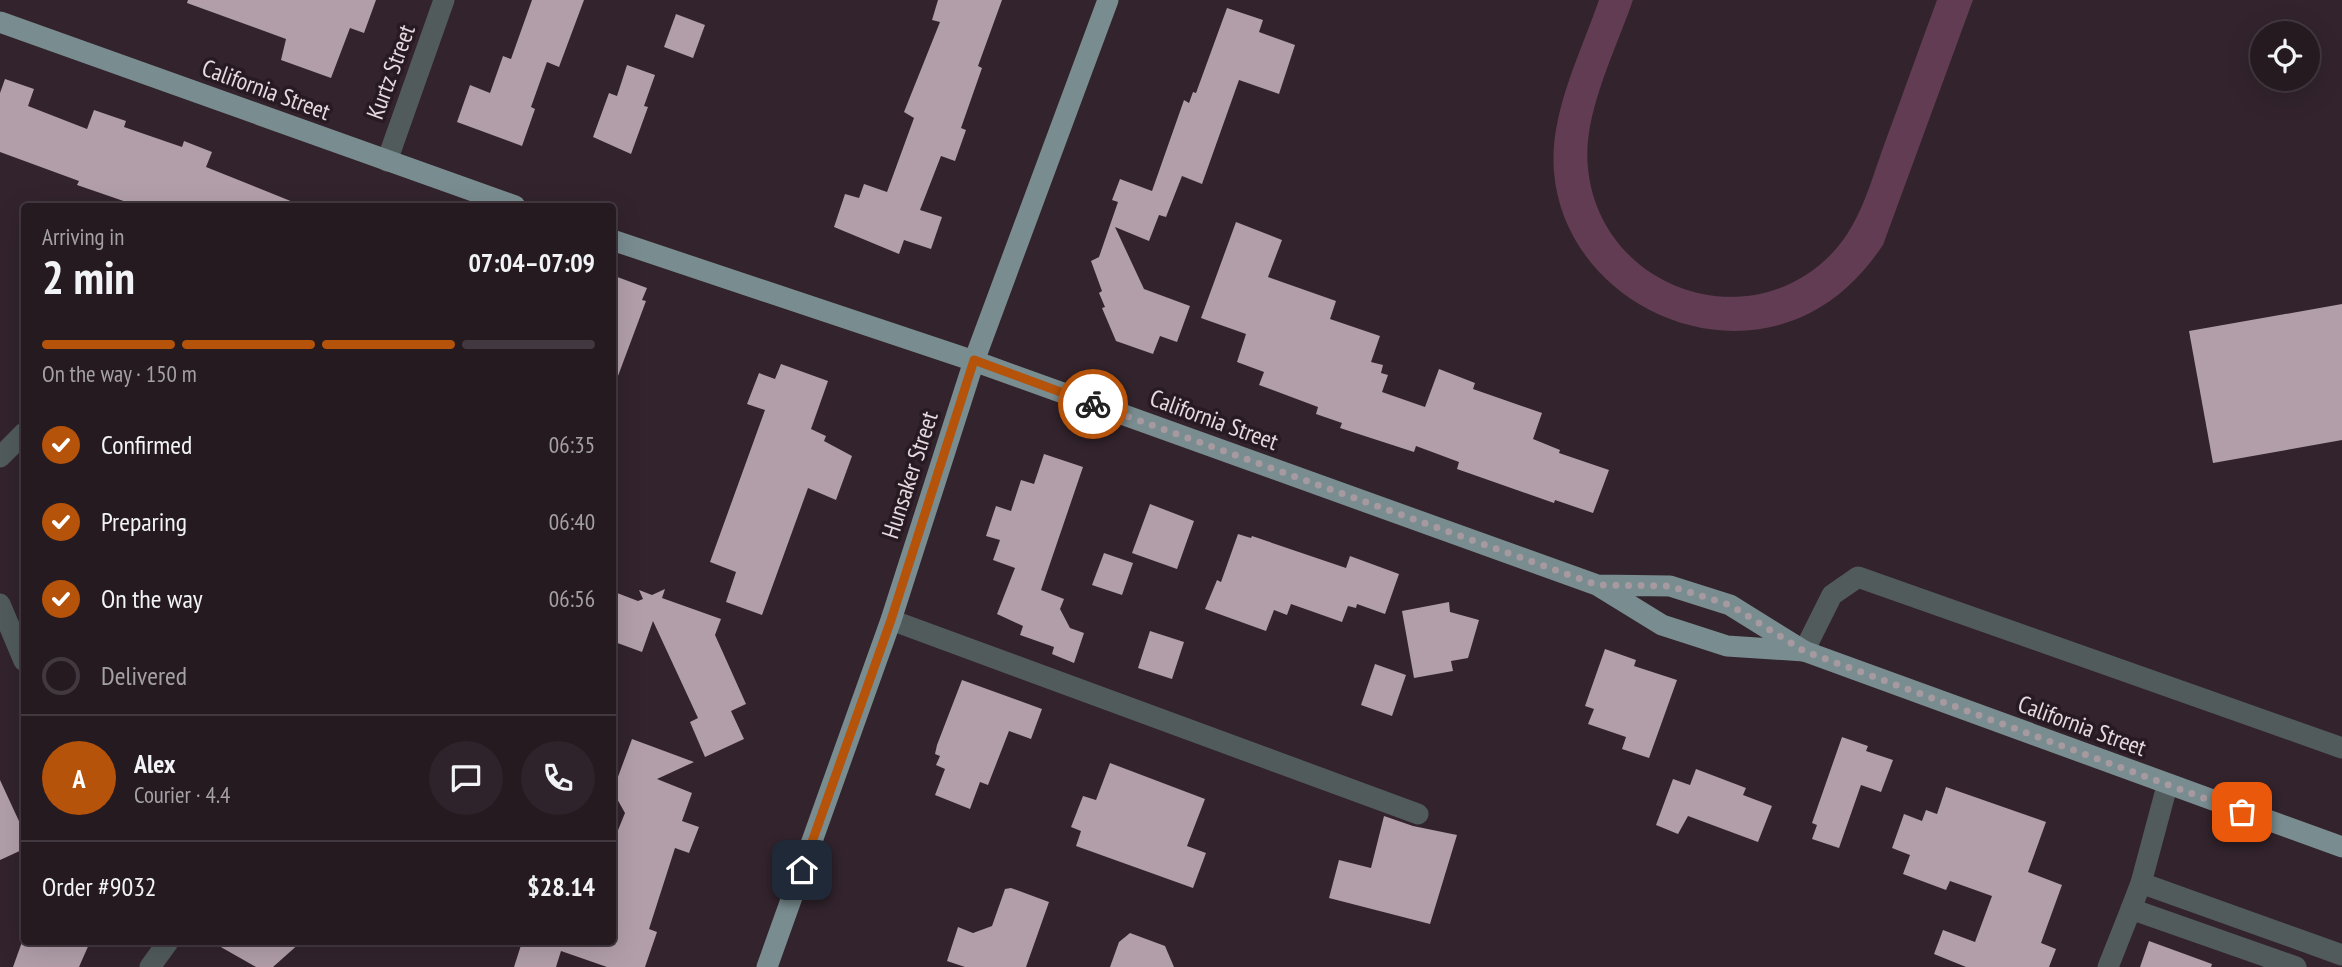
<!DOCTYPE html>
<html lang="en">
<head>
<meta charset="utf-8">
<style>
	:root { --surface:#261a21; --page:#2e232a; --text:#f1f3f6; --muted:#a4a1a5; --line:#42383f; --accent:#b45309 }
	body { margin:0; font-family:"PT Sans Narrow",sans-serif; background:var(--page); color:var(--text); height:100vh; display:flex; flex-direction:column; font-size:26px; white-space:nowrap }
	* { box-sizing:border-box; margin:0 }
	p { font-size:23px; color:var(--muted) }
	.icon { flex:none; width:38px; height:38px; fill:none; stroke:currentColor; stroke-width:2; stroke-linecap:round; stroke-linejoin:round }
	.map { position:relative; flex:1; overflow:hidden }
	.sheet { position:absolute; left:21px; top:203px; width:595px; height:742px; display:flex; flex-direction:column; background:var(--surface); border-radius:7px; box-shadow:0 7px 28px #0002,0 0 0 2px var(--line) }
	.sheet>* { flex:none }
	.fabs { position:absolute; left:2250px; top:21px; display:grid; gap:14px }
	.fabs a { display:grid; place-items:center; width:70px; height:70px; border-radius:50%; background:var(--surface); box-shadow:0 7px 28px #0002,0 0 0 2px var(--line); font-size:35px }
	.pin { position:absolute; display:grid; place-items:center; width:60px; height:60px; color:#fff; margin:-30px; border-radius:14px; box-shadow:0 4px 10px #0006 }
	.courier { position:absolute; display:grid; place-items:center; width:70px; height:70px; margin:-35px; border:5px solid #b45309; border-radius:50%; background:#fff; color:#222; box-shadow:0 2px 9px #0007 }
	.overview em { font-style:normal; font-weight:600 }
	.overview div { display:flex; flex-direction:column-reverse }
	.overview { display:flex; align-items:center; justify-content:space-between; height:119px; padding:0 21px }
	h1 { font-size:46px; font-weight:600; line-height:52px }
	.bar { display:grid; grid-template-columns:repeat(4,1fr); gap:10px 7px; align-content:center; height:84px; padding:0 21px }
	.bar i { height:9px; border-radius:5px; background:var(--line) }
	.bar .selected { background:var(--accent) }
	.bar p { grid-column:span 4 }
	.line { display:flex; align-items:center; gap:18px; padding:0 21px; border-top:2px solid var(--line) }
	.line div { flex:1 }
	.round { display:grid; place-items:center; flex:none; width:74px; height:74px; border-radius:37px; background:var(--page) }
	ol { padding:0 21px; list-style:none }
	li { display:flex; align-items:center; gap:21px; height:77px }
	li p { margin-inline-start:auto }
	li .icon { padding:7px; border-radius:50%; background:var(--accent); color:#fff; stroke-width:4 }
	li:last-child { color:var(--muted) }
	li i { width:38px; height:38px; border:4px solid var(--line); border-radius:50% }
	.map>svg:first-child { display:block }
	.green { fill:#613c52 }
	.building { fill:#b19ea9 }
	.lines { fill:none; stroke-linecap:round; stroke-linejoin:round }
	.minor { stroke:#515b5c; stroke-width:21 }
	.major { stroke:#798c8f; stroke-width:21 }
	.done { stroke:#a69aa0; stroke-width:7; stroke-dasharray:0 12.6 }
	.route { stroke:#b45309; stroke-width:9 }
	.labels { text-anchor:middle; stroke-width:7; stroke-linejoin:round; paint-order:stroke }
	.street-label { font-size:24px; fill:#e4dadf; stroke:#281a22 }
</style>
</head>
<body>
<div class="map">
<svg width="2342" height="967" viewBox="0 0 2342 967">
	<rect width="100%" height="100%" fill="#32232c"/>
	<path class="green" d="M1599 0H1633C1616 50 1582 115 1588 168 1600 290 1752 342 1835 250 1861 221 1871 181 1884 145 1902 97 1919 48 1937 0H1973L1883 245C1864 273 1841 297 1810 313 1704 367 1565 293 1554 173 1549 114 1580 55 1599 0Z"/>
	<g class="building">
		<path d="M188 0H376L364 33 350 28 331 78 281 60 286 39 187 3Z"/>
		<path d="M532 0H584L559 67 547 62 531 107 535 109 522 146 457 122 470 85 490 93 503 56 511 59Z"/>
		<path d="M938 0H1002L978 66 982 68 961 128 966 130 955 161 941 156 920 210 942 217 931 249 904 240 899 254 834 227 845 194 859 198 864 184 887 192 914 118 904 112 940 22 932 20Z"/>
		<path d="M1227 8 1263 20 1259 32 1295 45 1279 94 1239 80 1202 184 1182 176 1166 217 1159 215 1149 241 1115 227 1144 289 1190 306 1177 342 1160 336 1153 354 1116 341 1102 308 1105 307 1099 293 1102 291 1091 261 1099 257 1118 202 1112 200 1120 179 1152 191 1184 100 1189 103 1193 92 1196 93Z"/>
		<path d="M676 14 705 25 693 58 664 47Z"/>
		<path d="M627 65 655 75 644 106 648 107 631 154 593 137 609 93 617 96Z"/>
		<path d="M5 79 34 89 28 106 87 129 94 110 126 121 124 127 182 147 184 141 212 152 206 167 303 206H138L77 185 79 181 0 152V93Z"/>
		<path d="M1236 222 1282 240 1268 277 1336 301 1330 319 1380 336 1371 362 1383 365 1381 373 1388 375 1382 392 1425 407 1439 369 1475 383 1473 389 1542 413 1533 439 1560 450 1559 453 1609 470 1593 513 1555 500 1554 503 1457 469 1459 462 1416 446 1414 452 1340 428 1342 423 1316 414 1318 407 1259 385 1264 372 1237 362 1246 334 1201 318Z"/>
		<path d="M612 275 647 288 642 300 646 301 615 384 612 383Z"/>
		<path d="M2342 304V440L2213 463 2189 331Z"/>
		<path d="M781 364 828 381 811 429 826 436 824 441 852 456 836 500 808 488 762 615 726 602 736 572 710 562 765 410 747 404 759 373 775 379Z"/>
		<path d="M1044 454 1083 467 1041 590 1064 599 1060 609 1070 628 1084 633 1074 663 1052 654 1054 647 1020 635 1023 626 997 614 1015 568 993 560 1000 540 986 536 996 506 1011 511 1021 480 1034 484Z"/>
		<path d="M1150 504 1194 521 1177 569 1132 553Z"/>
		<path d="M1238 534 1251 538 1252 536 1346 568 1350 556 1399 574 1385 614 1357 604 1356 608 1348 606 1342 622 1291 604 1287 615 1274 610 1266 631 1205 609 1217 580 1221 582Z"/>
		<path d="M1104 553 1133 563 1122 595 1092 585Z"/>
		<path d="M665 589 662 598 721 619 715 635 746 704 731 711 744 739 705 757 690 722 698 718 653 621 642 652 612 641V591L638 601 643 599 639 590 652 595Z"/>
		<path d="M1449 602 1450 612 1479 620 1468 658 1451 661 1453 671 1414 678 1402 611Z"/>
		<path d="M1150 631 1184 642 1172 679 1138 668Z"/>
		<path d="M1605 649 1636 660 1634 666 1677 680 1649 758 1622 749 1626 737 1588 724 1594 709 1585 706Z"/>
		<path d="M1375 664 1406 675 1392 716 1361 705Z"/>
		<path d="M962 680 1042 709 1031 739 1009 731 988 785 980 782 970 809 935 795 945 769 936 765 940 756 935 754 937 745Z"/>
		<path d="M1842 737 1868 746 1866 751 1893 760 1881 792 1861 785 1839 848 1812 839 1817 825 1812 823Z"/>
		<path d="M632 739 694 762 657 779 692 793 682 821 699 827 689 853 675 848 649 929 657 932 645 967H607L561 951 556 967H514L522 942H612V845L625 813 616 797 612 799V793Z"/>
		<path d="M1110 763 1205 799 1187 846 1206 853 1193 888 1076 846 1081 831 1071 827 1083 796 1096 800Z"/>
		<path d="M1696 769 1746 788 1743 795 1772 806 1758 842 1688 816 1678 834 1656 825 1673 779 1690 785Z"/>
		<path d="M0 780 24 832V849L0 860Z"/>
		<path d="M1946 787 2046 822 2028 872 2062 885 2041 943 2056 949 2049 967H1966L1934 954 1943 930 1975 942 1992 896 1950 881 1946 890 1903 874 1910 855 1892 848 1904 814 1922 821 1926 810 1937 814Z"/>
		<path d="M1384 816 1413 826 1457 835 1430 924 1329 898 1339 860 1371 868Z"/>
		<path d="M1011 888 1049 902 1026 967H965L947 961 958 927 973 933 992 926 1005 889Z"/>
		<path d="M1130 933 1165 946 1174 967H1110L1119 942Z"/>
		<path d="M2149 941 2212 964 2211 967H2140Z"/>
		<path d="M22 942H90L79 967H13Z"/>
		<path d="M212 942H301L273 967H256Z"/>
	</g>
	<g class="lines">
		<g class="minor">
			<path d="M387 161 444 0"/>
			<path d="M0 457 24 433"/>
			<path d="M0 604 24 661"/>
			<path d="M891 620 1418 814"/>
			<path d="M1804 651 1832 595 1858 577 2342 748"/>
			<path d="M2167 786 2141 883 2342 955"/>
			<path d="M2141 883 2131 909 2296 967"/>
			<path d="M150 967 168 942"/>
			<path d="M2108 967 2131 909"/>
		</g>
		<g class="major">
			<path d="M0 22 515 206"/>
			<path d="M612 240 974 361 1597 585 1662 625 1727 646 1804 651 1730 605 1670 586 1597 585"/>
			<path d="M1804 651 2342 847"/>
			<path d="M767 967 891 620 974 361 1108 0"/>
		</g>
	</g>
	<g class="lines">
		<path class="done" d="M1093 404 1597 585 1670 586 1730 605 1804 651 2242 812"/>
		<path class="route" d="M802 870 891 620 974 360 1093 404"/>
	</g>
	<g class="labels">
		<g class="street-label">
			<text transform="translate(391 72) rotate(-70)" y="8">Kurtz Street</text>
			<text transform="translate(266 90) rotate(20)" y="8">California Street</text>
			<text transform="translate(1214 420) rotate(20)" y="8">California Street</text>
			<text transform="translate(910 475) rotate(-72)" y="8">Hunsaker Street</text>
			<text transform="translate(2082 726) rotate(20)" y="8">California Street</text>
		</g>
	</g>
</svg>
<div class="fabs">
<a><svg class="icon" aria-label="locate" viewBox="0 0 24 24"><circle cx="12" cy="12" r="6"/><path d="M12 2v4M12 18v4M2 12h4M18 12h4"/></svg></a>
</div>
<div class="pin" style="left:2242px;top:812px;background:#ea580c"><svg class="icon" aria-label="bag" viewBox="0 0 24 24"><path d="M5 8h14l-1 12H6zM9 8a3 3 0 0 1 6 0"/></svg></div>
<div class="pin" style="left:802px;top:870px;background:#1f2937"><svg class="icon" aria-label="home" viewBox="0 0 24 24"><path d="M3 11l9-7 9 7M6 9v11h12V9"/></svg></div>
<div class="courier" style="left:1093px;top:404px"><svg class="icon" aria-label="bike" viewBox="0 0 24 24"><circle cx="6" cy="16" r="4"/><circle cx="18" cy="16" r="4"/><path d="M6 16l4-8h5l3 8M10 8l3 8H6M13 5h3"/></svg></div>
<section class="sheet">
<div class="overview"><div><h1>2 min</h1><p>Arriving in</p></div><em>07:04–07:09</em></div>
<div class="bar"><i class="selected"></i><i class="selected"></i><i class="selected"></i><i></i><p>On the way · 150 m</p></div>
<ol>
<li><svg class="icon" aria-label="check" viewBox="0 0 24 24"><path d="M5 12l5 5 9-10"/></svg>Confirmed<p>06:35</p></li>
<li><svg class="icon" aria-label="check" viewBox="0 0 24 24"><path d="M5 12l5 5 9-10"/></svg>Preparing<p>06:40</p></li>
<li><svg class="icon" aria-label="check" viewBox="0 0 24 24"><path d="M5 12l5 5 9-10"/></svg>On the way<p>06:56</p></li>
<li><i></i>Delivered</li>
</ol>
<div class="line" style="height:126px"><b class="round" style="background:var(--accent);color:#fff">A</b><div><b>Alex</b><p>Courier · 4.4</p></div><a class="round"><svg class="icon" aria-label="chat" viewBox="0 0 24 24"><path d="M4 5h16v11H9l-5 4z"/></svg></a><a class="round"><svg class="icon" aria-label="phone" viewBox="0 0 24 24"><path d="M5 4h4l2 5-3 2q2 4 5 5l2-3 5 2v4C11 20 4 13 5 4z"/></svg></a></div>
<div class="line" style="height:91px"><div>Order #9032</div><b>$28.14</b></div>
</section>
</div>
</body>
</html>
